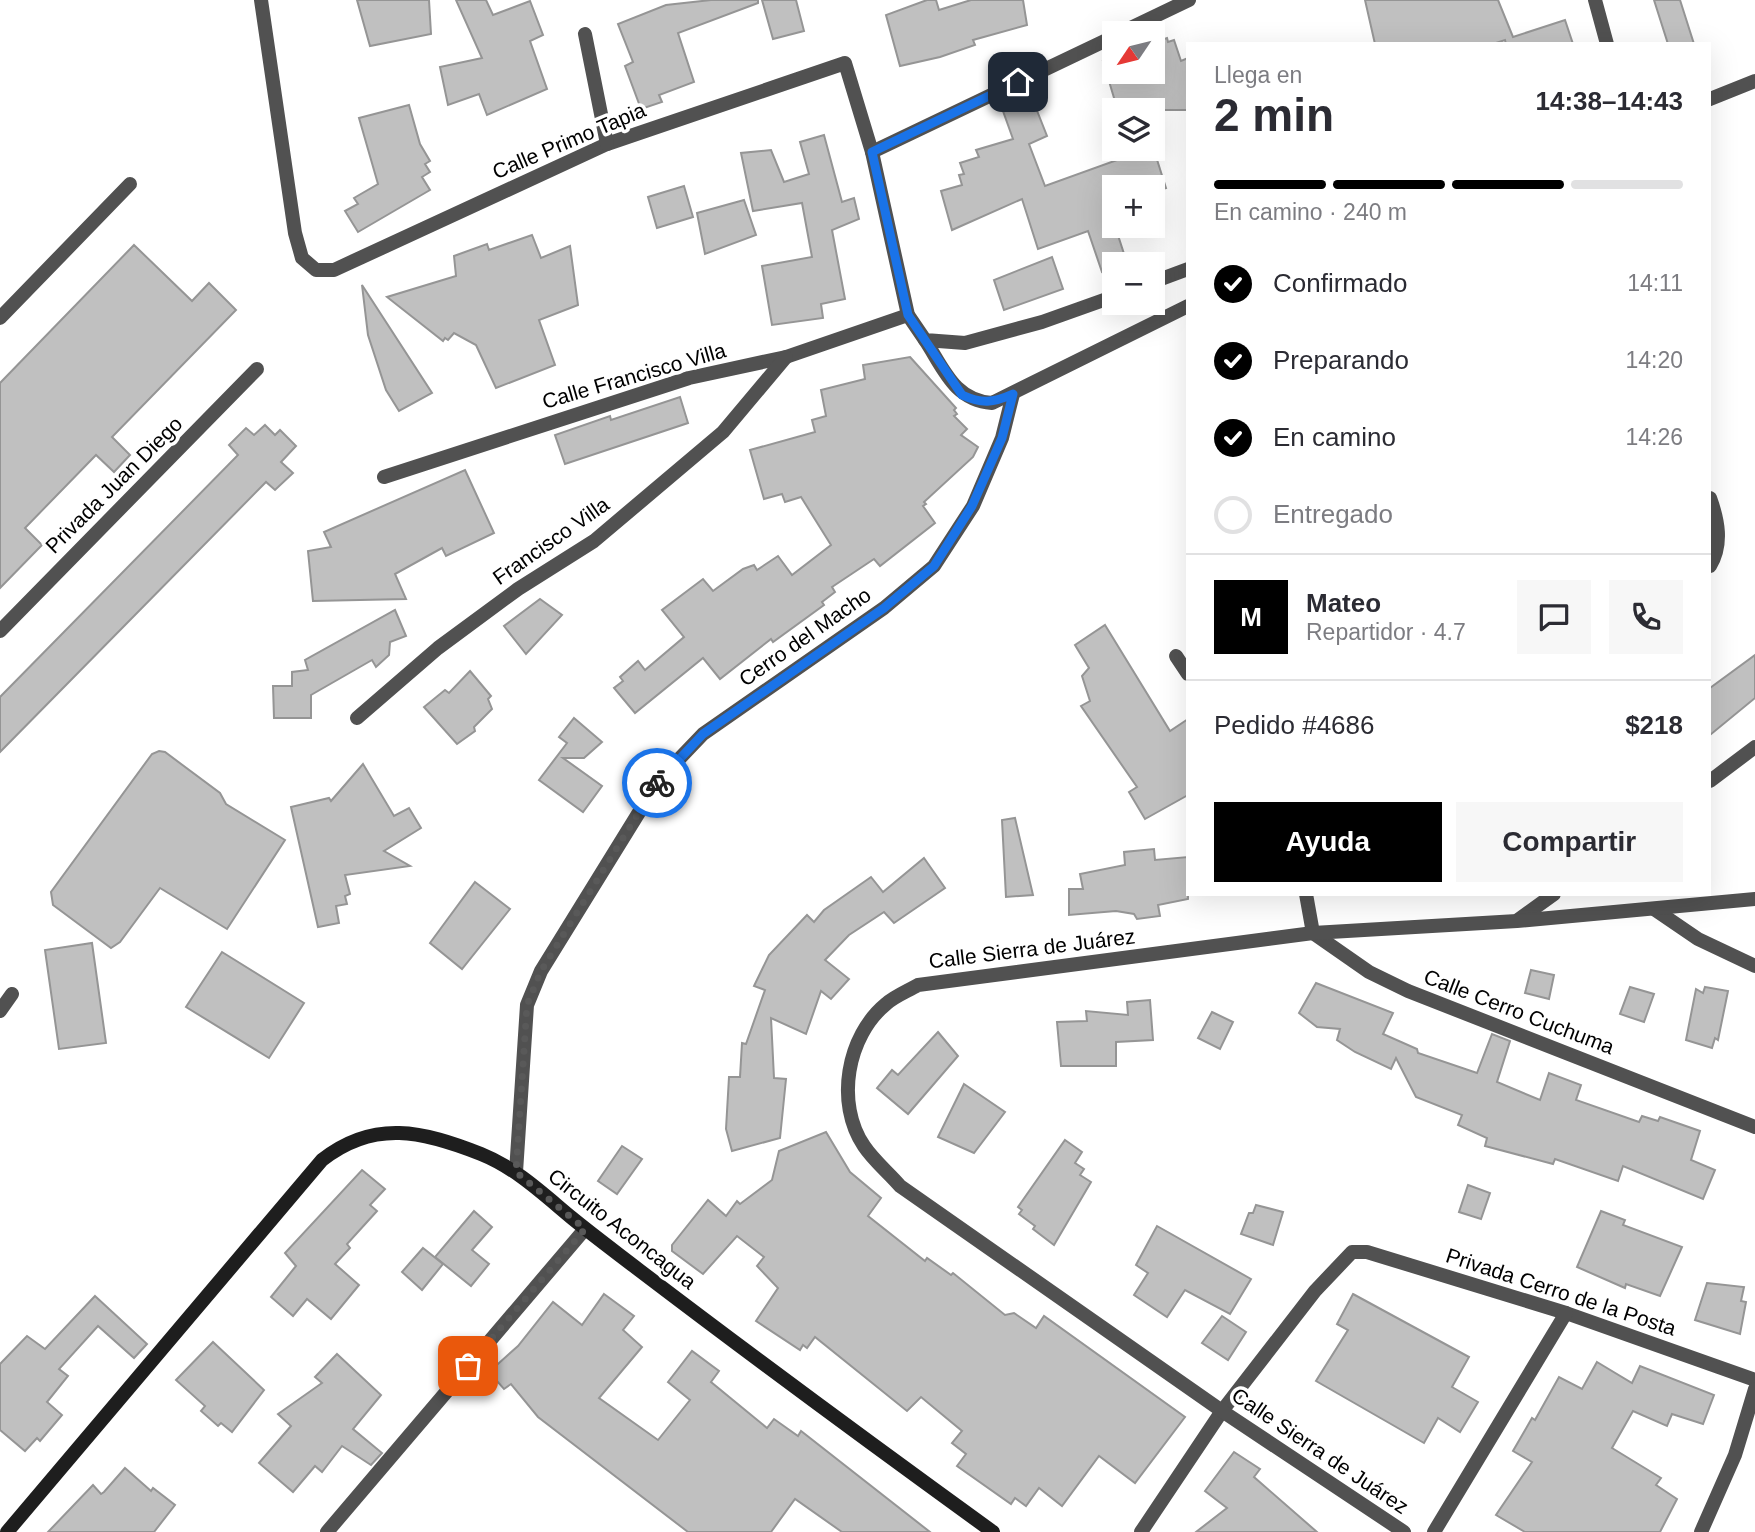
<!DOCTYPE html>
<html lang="es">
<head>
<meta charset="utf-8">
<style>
	:root { --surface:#fff; --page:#f7f7f7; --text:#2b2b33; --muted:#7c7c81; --line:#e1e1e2; --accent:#000 }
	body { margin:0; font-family:Helvetica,sans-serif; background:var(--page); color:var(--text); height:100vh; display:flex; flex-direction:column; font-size:26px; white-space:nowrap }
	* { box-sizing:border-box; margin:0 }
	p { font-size:23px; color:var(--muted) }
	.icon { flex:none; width:38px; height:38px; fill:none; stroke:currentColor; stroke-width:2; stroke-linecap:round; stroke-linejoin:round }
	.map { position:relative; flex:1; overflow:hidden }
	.panel { position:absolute; left:1186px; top:42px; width:525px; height:854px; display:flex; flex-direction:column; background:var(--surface); border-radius:0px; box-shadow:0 7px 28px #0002 }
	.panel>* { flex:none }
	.needle { width:46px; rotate:235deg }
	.buttons { position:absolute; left:1102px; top:21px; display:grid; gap:14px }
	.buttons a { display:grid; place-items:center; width:63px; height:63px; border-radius:0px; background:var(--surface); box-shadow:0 7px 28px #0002; font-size:35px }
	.pin { position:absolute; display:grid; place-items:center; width:60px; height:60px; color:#fff; margin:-30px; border-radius:14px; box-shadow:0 4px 10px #0006 }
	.courier { position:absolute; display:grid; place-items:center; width:70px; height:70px; margin:-35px; border:5px solid #1a73e8; border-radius:50%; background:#fff; color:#222; box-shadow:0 2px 9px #0007 }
	.overview em { font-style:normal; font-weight:700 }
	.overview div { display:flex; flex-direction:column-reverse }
	.overview { display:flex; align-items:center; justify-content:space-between; height:119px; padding:0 28px }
	h1 { font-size:46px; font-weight:700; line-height:52px }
	.bar { display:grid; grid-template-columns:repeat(4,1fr); gap:10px 7px; align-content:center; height:84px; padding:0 28px }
	.bar i { height:9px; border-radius:5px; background:var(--line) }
	.bar .current { background:var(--accent) }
	.bar p { grid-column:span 4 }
	.line { display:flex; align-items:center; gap:18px; padding:0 28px; border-top:2px solid var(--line) }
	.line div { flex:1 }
	.round { display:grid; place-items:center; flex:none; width:74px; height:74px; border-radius:0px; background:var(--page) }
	ol { padding:0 28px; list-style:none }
	li { display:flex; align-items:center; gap:21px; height:77px }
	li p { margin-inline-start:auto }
	li .icon { padding:7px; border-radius:50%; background:var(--accent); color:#fff; stroke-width:4 }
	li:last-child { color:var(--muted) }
	li i { width:38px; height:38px; border:4px solid var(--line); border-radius:50% }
	.primary-button { display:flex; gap:14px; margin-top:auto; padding:14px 28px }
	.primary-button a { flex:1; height:80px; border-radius:0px; background:var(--accent); color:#fff; font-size:28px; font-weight:700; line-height:80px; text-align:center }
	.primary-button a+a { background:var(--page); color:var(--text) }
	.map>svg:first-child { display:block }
	.building { fill:#c0c0c0; stroke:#959595; stroke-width:2 }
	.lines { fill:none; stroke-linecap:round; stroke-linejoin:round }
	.street { stroke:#515151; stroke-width:14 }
	.secondary { stroke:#1e1e1e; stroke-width:14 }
	.done { stroke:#595959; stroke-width:7; stroke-dasharray:0 12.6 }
	.route { stroke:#1a73e8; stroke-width:9 }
	.labels { text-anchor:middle; stroke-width:7; stroke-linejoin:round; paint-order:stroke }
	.street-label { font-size:21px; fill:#000; stroke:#fff }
</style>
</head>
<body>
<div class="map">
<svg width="1755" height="1532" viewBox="0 0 1755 1532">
	<rect width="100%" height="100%" fill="#fff"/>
	<g class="building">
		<path d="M357 0H429L431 34 370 46Z"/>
		<path d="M456 0H486L493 15 530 1 543 35 530 41 547 89 487 115 479 94 448 105 440 67 482 58Z"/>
		<path d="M711 0H758V3L678 33 694 82 659 95 662 102 641 109 625 66 633 62 618 24 666 5Z"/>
		<path d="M762 0H796L804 31 773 39Z"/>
		<path d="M927 0H936L939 10 971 0H1023L1027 25 973 40 975 45 940 57 900 66 886 15Z"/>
		<path d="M1365 0H1498L1513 37 1565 20 1573 44H1506L1505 40 1493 44H1375Z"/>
		<path d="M1654 0H1680L1694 44H1668Z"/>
		<path d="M1167 38 1168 42 1174 40 1181 61 1188 58V110H1133L1131 103 1117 108 1103 61 1115 57V72H1153V43Z"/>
		<path d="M1032 98 1047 136 1029 144 1045 186 1153 147 1166 188 1153 192V187H1115V226L1127 263 1115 264V268L1102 272 1088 231 1038 249 1022 199 952 230 941 191 962 185 959 175 964 174 960 163 979 157 976 150 1013 139 1003 111Z"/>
		<path d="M409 105 420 144 430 161 425 164 430 172 422 177 430 190 358 232 345 211 358 204 354 198 378 184 359 118Z"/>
		<path d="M824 135 842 202 854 198 859 219 832 230 845 299 821 304 823 318 772 325 762 266 812 257 802 203 753 211 741 153 771 150 784 182 809 174 800 142Z"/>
		<path d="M684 186 693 217 657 228 648 197Z"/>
		<path d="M744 200 756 235 705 254 697 213Z"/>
		<path d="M532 235 541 258 570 246 578 305 539 320 555 365 496 388 476 345 454 333 448 340 445 338 443 341 387 297 456 276 454 256 487 244 489 250Z"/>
		<path d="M134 245 192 301 209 283 236 310 112 437 130 455 114 472 96 455 25 528 42 545 0 588V383Z"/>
		<path d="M1052 257 1063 289 1004 310 994 280Z"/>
		<path d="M362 285 432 393 399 411 386 390 368 335Z"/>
		<path d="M910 357 956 408 954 410 957 414 954 416 967 429 961 435 978 447 973 457 924 502 926 504 923 506 935 523 880 566 874 559 832 587 835 592 822 602 824 605 773 642 771 639 720 679 703 658 635 713 614 688 623 681 620 677 638 661 645 670 684 637 662 610 703 579 713 591 743 569 754 565 757 570 778 556 792 575 831 545 801 497 785 502 782 494 764 499 750 450 815 432 812 420 826 416 821 390 865 379 863 365Z"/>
		<path d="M680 397 688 423 565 464 555 435 610 416 611 420Z"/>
		<path d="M265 425 275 435 280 430 296 446 281 462 293 473 275 490 266 482 0 752V697L238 455 229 445 246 428 254 435Z"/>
		<path d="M465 470 494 533 446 556 442 548 395 574 406 599 313 601 308 551 331 547 324 532Z"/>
		<path d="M540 599 562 615 526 654 504 626Z"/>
		<path d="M395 610 406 636 390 642 389 655 376 667 372 660 311 695V718H274L273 686H292V672L308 670 305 660Z"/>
		<path d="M1105 625 1170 731 1188 719V795L1145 819 1129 792 1137 787 1081 706 1090 701 1082 676 1089 668 1075 645Z"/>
		<path d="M1755 655V698L1710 735V688Z"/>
		<path d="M470 671 491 696 488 699 492 709 474 727 475 731 457 744 424 707 445 690 449 693Z"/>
		<path d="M574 718 602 742 584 758H563L602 786 583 812 539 780 567 743 559 737Z"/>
		<path d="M159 751 165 752 220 793 226 804 285 840 227 929 160 888 120 942 111 948 53 905 51 892 152 754Z"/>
		<path d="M363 764 394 816 409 808 421 828 384 851 410 866 345 875 350 894 345 896 347 904 336 906 339 923 318 927 291 807 329 798 331 801Z"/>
		<path d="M1015 818 1033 895 1006 897 1002 820Z"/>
		<path d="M1154 849 1155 860 1188 857V899L1158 905 1160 916 1137 919 1134 914 1116 911 1069 915V889H1083L1080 874 1125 865 1124 852Z"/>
		<path d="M924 858 945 888 894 923 884 912 849 935 825 960 849 979 831 999 821 991 806 1034 771 1018 774 1078 786 1079 780 1138 732 1151 726 1129 729 1077H740L742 1043 746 1044 765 990 754 986 769 955 807 915 814 922 824 910 871 877 883 892Z"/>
		<path d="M475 882 510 909 462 969 430 943Z"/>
		<path d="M92 943 106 1043 59 1049 45 950Z"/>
		<path d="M222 952 304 1003 269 1058 186 1007Z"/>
		<path d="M1531 970 1554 975 1549 999 1525 993Z"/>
		<path d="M1316 983 1393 1013 1383 1034 1417 1049 1418 1053 1477 1073 1492 1034 1510 1041 1497 1082 1540 1100 1549 1073 1581 1085 1576 1100 1639 1122 1642 1116 1658 1121 1660 1117 1700 1131 1691 1160 1715 1170 1703 1199 1623 1166 1618 1181 1555 1159 1553 1164 1485 1146 1487 1138 1458 1125 1462 1115 1416 1097 1396 1058 1391 1069 1355 1052 1337 1040 1340 1029 1317 1027 1299 1013Z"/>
		<path d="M1630 987 1654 994 1644 1022 1620 1014Z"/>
		<path d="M1705 987 1728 991 1718 1040 1715 1038 1712 1048 1686 1040 1696 989 1703 993Z"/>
		<path d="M1150 1000 1153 1040 1116 1042V1066H1061L1057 1022 1087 1021 1086 1011 1128 1015 1127 1002Z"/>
		<path d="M1212 1012 1233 1022 1220 1049 1198 1038Z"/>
		<path d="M938 1032 958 1056 908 1114 877 1088 892 1070 898 1075Z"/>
		<path d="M964 1084 1005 1112 974 1153 938 1137Z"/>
		<path d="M826 1132 850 1172 881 1198 868 1216 925 1261 927 1258 951 1275 953 1273 1005 1315 1014 1313 1036 1328 1044 1316 1185 1417 1135 1483 1099 1456 1062 1506 1039 1488 1026 1506 1015 1498 1011 1504 957 1466 966 1454 952 1443 962 1431 921 1397 907 1411 815 1337 807 1348 803 1345 800 1350 756 1321 778 1288 757 1266 764 1257 737 1236 703 1274 672 1251V1245L708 1200 726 1216 737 1201 740 1204 772 1180 779 1151Z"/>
		<path d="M1065 1140 1082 1152 1075 1163 1084 1169 1080 1175 1091 1182 1054 1245 1033 1229 1035 1226 1019 1214 1022 1210 1018 1207Z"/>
		<path d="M622 1146 642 1159 617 1194 598 1181Z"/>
		<path d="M362 1170 385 1189 370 1205 377 1211 347 1244 350 1248 335 1264 359 1285 331 1319 307 1299 293 1316 271 1297 296 1266 285 1253Z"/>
		<path d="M1468 1185 1490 1193 1481 1219 1459 1212Z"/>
		<path d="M1256 1205 1283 1212 1273 1245 1241 1234 1249 1213H1253Z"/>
		<path d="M474 1211 492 1227 472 1250 489 1264 471 1286 435 1257Z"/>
		<path d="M1601 1211 1625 1220 1623 1225 1682 1247 1660 1296 1626 1284 1625 1288 1577 1267Z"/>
		<path d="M1157 1226 1251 1279 1230 1314 1185 1290 1167 1317 1134 1295 1148 1273 1136 1265Z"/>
		<path d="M423 1248 443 1264 422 1290 402 1272Z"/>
		<path d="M1707 1283 1744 1287 1741 1301 1746 1302 1740 1334 1695 1320Z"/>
		<path d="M604 1294 634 1316 623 1330 642 1347 599 1398 658 1440 690 1400 668 1382 692 1351 719 1371 711 1382 767 1428 774 1419 798 1436 801 1431 930 1532H842L795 1499 771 1532H688L538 1417 511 1384 504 1389 489 1372 518 1346 553 1302 582 1325Z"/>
		<path d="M1353 1294 1469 1357 1452 1387 1478 1402 1460 1432 1438 1418 1424 1443 1316 1381 1348 1330 1337 1324Z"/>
		<path d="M95 1296 147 1344 134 1358 98 1326 59 1369 68 1376 47 1402 62 1415 40 1441 37 1438 25 1451 0 1430V1364L27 1336 45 1349Z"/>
		<path d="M1222 1316 1246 1332 1228 1360 1202 1343Z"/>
		<path d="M213 1342 264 1390 232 1432 221 1423 218 1426 201 1411 205 1406 176 1380Z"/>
		<path d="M337 1354 381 1395 353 1429 382 1453 371 1465 342 1446 322 1472 315 1466 293 1492 259 1463 291 1426 278 1414 322 1383 315 1377Z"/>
		<path d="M1597 1362 1632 1383 1640 1366 1714 1395 1703 1424 1672 1414 1667 1426 1633 1411 1612 1448 1661 1478 1656 1485 1677 1499 1660 1532H1525L1496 1515 1532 1462 1513 1451 1532 1418 1535 1420 1559 1377 1582 1389Z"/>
		<path d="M1234 1452 1260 1469 1254 1477 1317 1532H1196L1227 1508 1205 1491Z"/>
		<path d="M125 1468 151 1491 153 1488 175 1505 154 1532H48L93 1485 101 1494 104 1492Z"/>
	</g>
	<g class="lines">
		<g class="street">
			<path d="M261 0 295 233 302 258 316 270H334L607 144 845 63 872 152 908 315 925 340 965 343 1042 322 1115 296"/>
			<path d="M1595 0 1607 44"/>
			<path d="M1120 33 1189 0"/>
			<path d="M585 34 607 144"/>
			<path d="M1710 99 1755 81"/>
			<path d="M872 152 1115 36"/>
			<path d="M1153 282 1188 269"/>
			<path d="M0 318 130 184"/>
			<path d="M925 340C944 369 954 400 992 403L1188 306"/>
			<path d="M384 477 689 378 786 357 908 315"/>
			<path d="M1710 498C1718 520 1723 544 1710 566"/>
			<path d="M0 631 257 369"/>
			<path d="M1176 656 1188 674"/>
			<path d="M357 718 438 648 518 589 594 541 723 432 786 357"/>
			<path d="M1710 781 1755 747"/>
			<path d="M1306 894 1313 933 1369 972 1408 991 1755 1127"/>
			<path d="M1654 909 1698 939 1755 966"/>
			<path d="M1518 920 1554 894"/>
			<path d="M0 1011 12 994"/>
			<path d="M516 1172 527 1005 541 971 659 780 703 734 884 608 934 566 973 506 1002 438 1013 394"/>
			<path d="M327 1532 585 1229"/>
			<path d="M1141 1532 1222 1411 1315 1291 1352 1252H1367L1566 1313 1755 1380"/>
			<path d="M1404 1532 1222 1411 900 1186C889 1173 874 1161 864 1146 835 1103 847 1036 886 1004 895 996 908 991 918 985L1313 933 1517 921 1755 899"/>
			<path d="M1434 1532 1566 1313"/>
			<path d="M1701 1532 1735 1455 1755 1389"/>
		</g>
		<path class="secondary" d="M7 1532 322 1160C374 1119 423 1131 481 1154 516 1168 543 1194 572 1218 594 1236 617 1253 639 1270 756 1359 874 1446 993 1532"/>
	</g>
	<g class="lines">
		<path class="done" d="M468 1366 585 1229 516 1172 527 1005 541 971 657 783"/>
		<path class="route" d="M657 783 703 734 884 608 934 566 972 506 1002 438 1013 394C993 403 982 404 962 395L908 315 872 152 1018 82"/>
	</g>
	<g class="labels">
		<g class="street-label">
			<text transform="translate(569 141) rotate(-23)" y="7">Calle Primo Tapia</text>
			<text transform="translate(634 376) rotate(-16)" y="7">Calle Francisco Villa</text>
			<text transform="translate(114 485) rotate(-45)" y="7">Privada Juan Diego</text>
			<text transform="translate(551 541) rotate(-35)" y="7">Francisco Villa</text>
			<text transform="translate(805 637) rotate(-35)" y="7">Cerro del Macho</text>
			<text transform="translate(1032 949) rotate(-7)" y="7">Calle Sierra de Juárez</text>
			<text transform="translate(1519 1012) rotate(21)" y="7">Calle Cerro Cuchuma</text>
			<text transform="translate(622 1229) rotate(38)" y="7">Circuito Aconcagua</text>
			<text transform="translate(1561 1292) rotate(18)" y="7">Privada Cerro de la Posta</text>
			<text transform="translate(1320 1451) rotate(34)" y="7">Calle Sierra de Juárez</text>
		</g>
	</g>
</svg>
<div class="buttons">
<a><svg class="needle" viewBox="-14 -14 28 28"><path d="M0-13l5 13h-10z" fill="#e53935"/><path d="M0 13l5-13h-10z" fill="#7c7c81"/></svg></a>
<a><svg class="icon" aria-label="layers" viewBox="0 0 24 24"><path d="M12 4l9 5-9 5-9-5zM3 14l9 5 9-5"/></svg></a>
<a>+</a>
<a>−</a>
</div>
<div class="pin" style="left:468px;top:1366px;background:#ea580c"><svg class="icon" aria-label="bag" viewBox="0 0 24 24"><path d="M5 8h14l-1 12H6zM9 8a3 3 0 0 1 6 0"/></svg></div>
<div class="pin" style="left:1018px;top:82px;background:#1f2937"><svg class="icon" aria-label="home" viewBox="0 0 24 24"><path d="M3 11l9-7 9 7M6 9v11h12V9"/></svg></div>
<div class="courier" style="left:657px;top:783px"><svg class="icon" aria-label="bike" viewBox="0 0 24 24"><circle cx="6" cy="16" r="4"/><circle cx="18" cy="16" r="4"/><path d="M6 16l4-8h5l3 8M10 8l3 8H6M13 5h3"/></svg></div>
<section class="panel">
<div class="overview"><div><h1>2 min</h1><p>Llega en</p></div><em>14:38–14:43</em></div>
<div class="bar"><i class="current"></i><i class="current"></i><i class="current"></i><i></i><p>En camino · 240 m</p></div>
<ol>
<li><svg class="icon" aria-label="check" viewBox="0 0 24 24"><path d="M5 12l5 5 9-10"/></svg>Confirmado<p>14:11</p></li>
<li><svg class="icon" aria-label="check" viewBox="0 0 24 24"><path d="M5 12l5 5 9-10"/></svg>Preparando<p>14:20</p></li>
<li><svg class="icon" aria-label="check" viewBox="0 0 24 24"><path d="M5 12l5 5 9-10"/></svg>En camino<p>14:26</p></li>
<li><i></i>Entregado</li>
</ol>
<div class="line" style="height:126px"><b class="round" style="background:var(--accent);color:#fff">M</b><div><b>Mateo</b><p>Repartidor · 4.7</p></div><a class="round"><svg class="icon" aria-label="chat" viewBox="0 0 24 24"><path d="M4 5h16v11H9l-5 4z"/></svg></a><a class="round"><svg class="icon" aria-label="phone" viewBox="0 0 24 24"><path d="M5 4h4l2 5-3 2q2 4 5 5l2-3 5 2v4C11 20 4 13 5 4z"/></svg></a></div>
<div class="line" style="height:91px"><div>Pedido #4686</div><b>$218</b></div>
<div class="primary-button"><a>Ayuda</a><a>Compartir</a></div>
</section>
</div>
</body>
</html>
